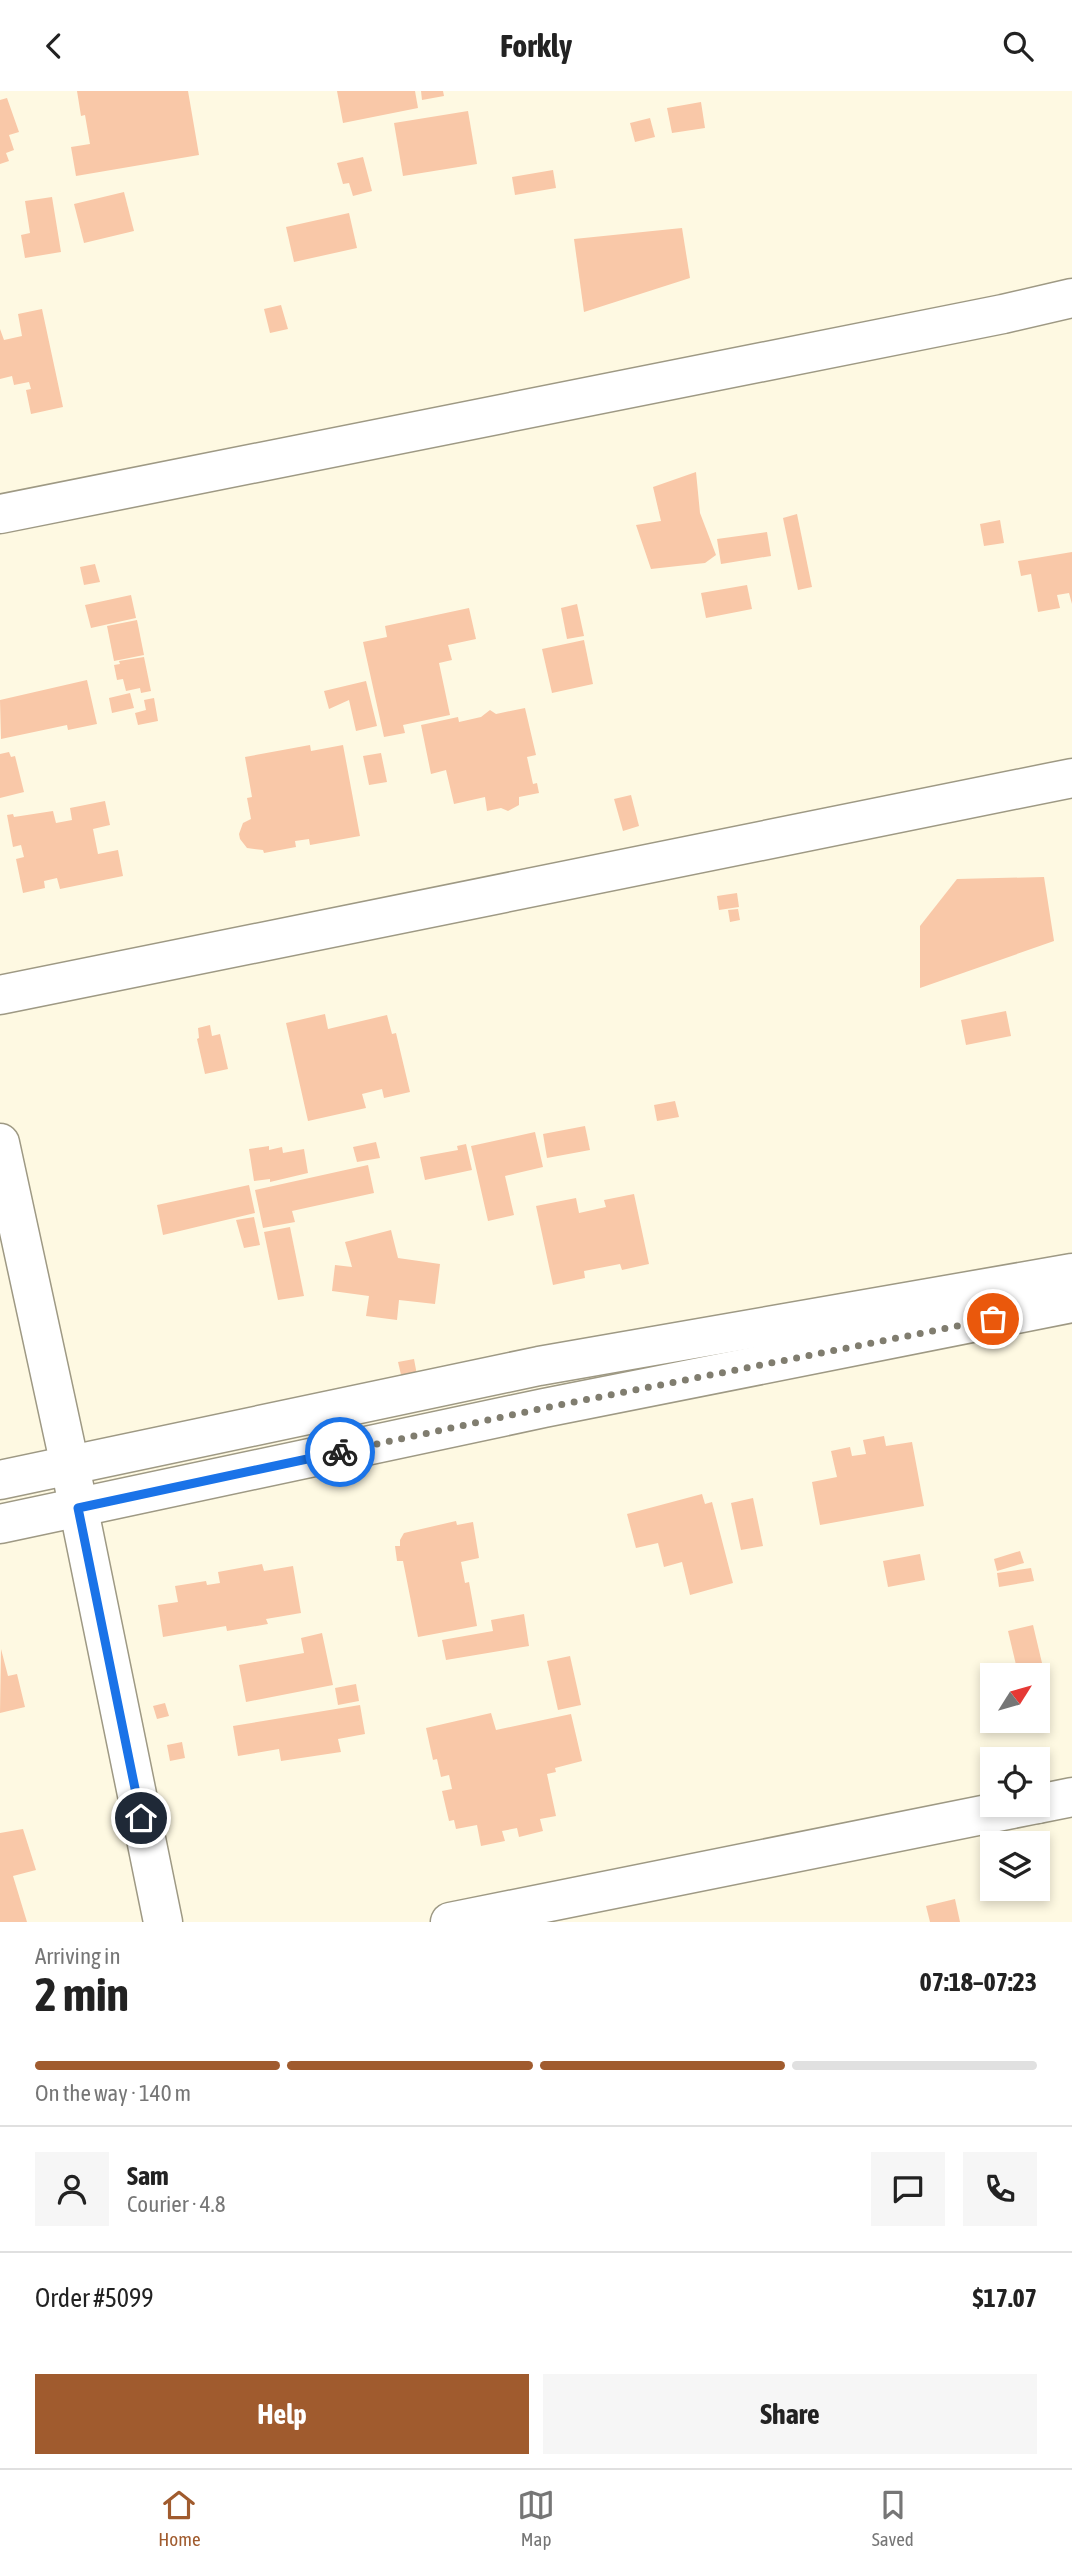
<!DOCTYPE html>
<html lang="en">
<head>
<meta charset="utf-8">
<style>
	:root { --surface:#fff; --page:#f6f6f6; --text:#222; --muted:#767676; --line:#e0e0e0; --accent:#a05b2e }
	body { margin:0; font-family:"Asap Condensed",sans-serif; background:var(--page); color:var(--text); height:100vh; display:flex; flex-direction:column; font-size:26px; white-space:nowrap }
	* { box-sizing:border-box; margin:0 }
	p { font-size:23px; color:var(--muted) }
	.icon { flex:none; width:38px; height:38px; fill:none; stroke:currentColor; stroke-width:2; stroke-linecap:round; stroke-linejoin:round }
	.map { position:relative; height:1831px; overflow:hidden }
	.details { display:flex; flex-direction:column; background:var(--surface); flex:1 }
	.details>* { flex:none }
	.needle { width:46px; rotate:53deg }
	.tools { position:absolute; left:980px; top:1572px; display:grid; gap:14px }
	.tools a { display:grid; place-items:center; width:70px; height:70px; border-radius:0px; background:var(--surface); box-shadow:0 4px 10px #0003; font-size:35px }
	.pin { position:absolute; display:grid; place-items:center; width:60px; height:60px; color:#fff; margin:-30px; border:4px solid #fff; border-radius:50%; box-shadow:0 2px 7px #0007 }
	.courier { position:absolute; display:grid; place-items:center; width:70px; height:70px; margin:-35px; border:5px solid #1a73e8; border-radius:50%; background:#fff; color:#222; box-shadow:0 2px 9px #0007 }
	.summary em { font-style:normal; font-weight:700 }
	.summary div { display:flex; flex-direction:column-reverse }
	.summary { display:flex; align-items:center; justify-content:space-between; height:119px; padding:0 35px }
	h1 { font-size:46px; font-weight:700; line-height:52px }
	.bar { display:grid; grid-template-columns:repeat(4,1fr); gap:10px 7px; align-content:center; height:84px; padding:0 35px }
	.bar i { height:9px; border-radius:5px; background:var(--line) }
	.bar .on { background:var(--accent) }
	.bar p { grid-column:span 4 }
	.line { display:flex; align-items:center; gap:18px; padding:0 35px; border-top:2px solid var(--line) }
	.line div { flex:1 }
	.round { display:grid; place-items:center; flex:none; width:74px; height:74px; border-radius:0px; background:var(--page) }
	.action { display:flex; gap:14px; margin-top:auto; padding:14px 35px }
	.action a { flex:1; height:80px; border-radius:0px; background:var(--accent); color:#fff; font-size:28px; font-weight:700; line-height:80px; text-align:center }
	.action a+a { background:var(--page); color:var(--text) }
	header { display:flex; justify-content:space-between; align-items:center; height:91px; padding:0 35px; background:var(--surface); font-size:32px; font-weight:700 }
	.tabs { display:flex; justify-content:space-around; align-items:center; height:98px; border-top:2px solid var(--line); background:var(--surface); font-size:19px; color:var(--muted) }
	.tabs a { display:grid; justify-items:center; gap:4px }
	.tabs .on { color:var(--accent) }
	.map>svg:first-child { display:block }
	.building { fill:#f9c8a8 }
	.lines { fill:none; stroke-linecap:round; stroke-linejoin:round }
	.minor-casing { stroke:#9e9984; stroke-width:41 }
	.minor { stroke:#fff; stroke-width:38 }
	.done { stroke:#807d6f; stroke-width:7; stroke-dasharray:0 12.6 }
	.route { stroke:#1a73e8; stroke-width:9 }
</style>
</head>
<body>
<header><svg class="icon" aria-label="back" viewBox="0 0 24 24"><path d="M15 5l-7 7 7 7"/></svg>Forkly<svg class="icon" aria-label="search" viewBox="0 0 24 24"><circle cx="10" cy="10" r="6"/><path d="M15 15l6 6"/></svg></header>
<div class="map">
<svg width="1072" height="1831" viewBox="0 0 1072 1831">
	<rect width="100%" height="100%" fill="#fef9e2"/>
	<g class="building">
		<path d="M77 0H188L199 64 76 85 71 56 90 53 85 24 81 25Z"/>
		<path d="M337 0H415L418 17 343 32Z"/>
		<path d="M421 0H443L444 5 422 9Z"/>
		<path d="M7 7 19 41 9 44 14 59 6 62 9 70 0 73V9Z"/>
		<path d="M701 11 705 37 672 42 667 17Z"/>
		<path d="M468 20 477 73 403 85 394 32Z"/>
		<path d="M650 27 655 46 635 51 630 32Z"/>
		<path d="M363 66 372 100 353 105 349 92 343 93 337 72Z"/>
		<path d="M553 79 556 97 515 104 512 86Z"/>
		<path d="M124 101 134 140 84 152 74 113Z"/>
		<path d="M52 106 61 161 25 167 21 144 30 142 25 110Z"/>
		<path d="M349 122 357 157 294 171 286 136Z"/>
		<path d="M682 137 690 187 584 221 574 148Z"/>
		<path d="M281 214 288 238 270 242 264 218Z"/>
		<path d="M42 218 63 316 31 323 26 299 31 298 29 291 14 294 12 285 0 288V238L4 249 22 245 18 223Z"/>
		<path d="M696 381 700 422 716 464 705 472 651 478 636 434 661 430 653 396Z"/>
		<path d="M797 423 812 496 798 499 783 427Z"/>
		<path d="M1000 429 1004 452 984 455 980 433Z"/>
		<path d="M767 441 771 465 721 473 717 448Z"/>
		<path d="M1072 461V513L1069 502 1057 504 1060 517 1038 521 1031 483 1021 485 1018 470Z"/>
		<path d="M95 473 100 491 84 494 80 476Z"/>
		<path d="M747 494 752 518 706 527 701 502Z"/>
		<path d="M131 504 136 527 91 537 85 514Z"/>
		<path d="M577 513 584 545 567 548 561 517Z"/>
		<path d="M469 517 476 548 448 554 452 569 439 572 450 624 403 634 405 642 384 646 363 551 387 546 385 535Z"/>
		<path d="M137 529 144 564 114 570 107 535Z"/>
		<path d="M584 549 593 593 552 602 542 558Z"/>
		<path d="M144 566 151 600 141 602 140 597 126 600 123 588 117 589 114 574 120 573 119 570Z"/>
		<path d="M87 589 97 633 68 639 67 634 1 648 0 609Z"/>
		<path d="M366 590 377 635 356 640 349 609 329 618 324 600Z"/>
		<path d="M130 602 134 617 112 622 109 607Z"/>
		<path d="M154 607 158 630 138 634 135 622 146 619 144 609Z"/>
		<path d="M525 617 536 664 527 666 533 693 537 692 539 702 519 706V714L508 720 501 717 487 720 485 706 454 713 446 679 431 683 421 634 458 626 459 631 481 626 490 619 496 623Z"/>
		<path d="M310 654 311 660 343 654 360 745 310 754 309 748 295 750 296 756 264 762 263 759 247 757 240 748 239 743 243 732 251 728 247 707 252 706 245 666Z"/>
		<path d="M9 661 11 666 15 665 24 701 0 707V663Z"/>
		<path d="M381 662 387 691 369 694 363 665Z"/>
		<path d="M631 704 639 735 623 740 614 708Z"/>
		<path d="M105 710 110 734 93 738 98 763 118 759 123 785 60 798 57 787 44 790 45 797 23 802 16 768 24 766 21 754 13 756 7 724 13 723 14 726 53 720 56 732 72 729 70 717Z"/>
		<path d="M1044 786 1054 850 920 897V835L957 788Z"/>
		<path d="M737 802 739 816 719 819 717 805Z"/>
		<path d="M738 818 740 829 730 831 728 819Z"/>
		<path d="M1006 920 1011 945 966 954 961 929Z"/>
		<path d="M325 923 328 938 387 924 392 943 396 942 410 1001 384 1007 382 998 362 1003 366 1017 308 1030 286 932Z"/>
		<path d="M210 934 212 945 220 943 228 978 205 983 197 948 199 947 198 937Z"/>
		<path d="M675 1010 679 1026 657 1030 654 1014Z"/>
		<path d="M585 1035 590 1059 547 1067 543 1043Z"/>
		<path d="M535 1041 543 1076 505 1085 514 1124 488 1130 471 1055Z"/>
		<path d="M376 1051 380 1067 357 1071 353 1056Z"/>
		<path d="M466 1053 472 1079 425 1089 420 1066 458 1059 457 1055Z"/>
		<path d="M269 1055V1059L282 1056 283 1062 304 1058 308 1082 270 1091V1088L254 1090 249 1058Z"/>
		<path d="M368 1074 374 1102 292 1120 295 1131 263 1137 255 1099Z"/>
		<path d="M249 1094 255 1122 163 1144 157 1114Z"/>
		<path d="M634 1103 649 1173 622 1179 620 1173 584 1180 585 1187 553 1194 536 1115 576 1107 579 1122 606 1116 604 1109Z"/>
		<path d="M254 1126 260 1154 244 1157 236 1129Z"/>
		<path d="M290 1136 304 1205 278 1209 264 1141Z"/>
		<path d="M391 1139 398 1167 440 1173 435 1213 399 1209 397 1229 366 1225 369 1205 332 1200 335 1174 352 1176 345 1151Z"/>
		<path d="M414 1268 417 1284 402 1288 398 1271Z"/>
		<path d="M884 1345 886 1355 912 1351 924 1415 820 1434 812 1391 837 1386 831 1360 850 1356 852 1365 866 1363 863 1349Z"/>
		<path d="M702 1403 705 1413 712 1411 733 1492 690 1504 682 1471 664 1476 658 1452 636 1457 627 1423Z"/>
		<path d="M753 1407 763 1455 741 1459 731 1412Z"/>
		<path d="M456 1430 457 1434 473 1431 479 1467 461 1471 465 1492 469 1491 477 1535 418 1546 403 1470H397L395 1455H400V1449L404 1442Z"/>
		<path d="M1020 1460 1024 1472 997 1480 994 1468Z"/>
		<path d="M920 1463 925 1489 888 1496 883 1470Z"/>
		<path d="M262 1473 264 1480 293 1475 301 1522 266 1528 268 1533 227 1540 226 1535 163 1546 158 1514 178 1511 175 1495 206 1490 207 1494 220 1492 218 1481Z"/>
		<path d="M1031 1477 1034 1490 999 1496 997 1482Z"/>
		<path d="M524 1523 529 1555 446 1569 442 1549 493 1540 491 1529Z"/>
		<path d="M1033 1534 1042 1572 1017 1578 1008 1540Z"/>
		<path d="M322 1542 333 1594 246 1611 239 1574 304 1562 301 1547Z"/>
		<path d="M1 1558 8 1585 17 1583 25 1616 0 1622Z"/>
		<path d="M570 1565 581 1614 558 1619 547 1570Z"/>
		<path d="M356 1593 359 1610 338 1614 335 1597Z"/>
		<path d="M165 1612 169 1625 157 1628 153 1615Z"/>
		<path d="M360 1614 365 1643 338 1648 341 1661 281 1670 279 1658 238 1665 233 1635Z"/>
		<path d="M491 1622 496 1639 571 1623 582 1670 555 1677 556 1681 547 1683 556 1725 540 1728 543 1740 519 1746 517 1737 502 1740 505 1750 481 1755 477 1734 456 1738 454 1729 449 1730 442 1700 452 1698 449 1684 441 1686 437 1668 433 1669 426 1637Z"/>
		<path d="M182 1651 185 1667 170 1670 167 1654Z"/>
		<path d="M23 1738 36 1779 13 1785 27 1831H0V1742Z"/>
		<path d="M955 1808 960 1831H930L926 1815Z"/>
	</g>
	<g class="lines">
		<defs>
			<g id="minor">
				<path d="M0 423 1003 223 1072 207"/>
				<path d="M0 904 1072 687"/>
				<path d="M0 1052 70 1375 163 1831"/>
				<path d="M0 1389 539 1275 1072 1182"/>
				<path d="M0 1433 544 1317 1072 1212"/>
				<path d="M1038 1713 1072 1706"/>
				<path d="M450 1831 1037 1713"/>
			</g>
		</defs>
		<use href="#minor" class="minor-casing"/>
		<use href="#minor" class="minor"/>
	</g>
	<g class="lines">
		<path class="done" d="M340 1361 544 1317 993 1228"/>
		<path class="route" d="M141 1727 78 1417 340 1361"/>
	</g>
</svg>
<div class="tools">
<a><svg class="needle" viewBox="-14 -14 28 28"><path d="M0-13l5 13h-10z" fill="#e53935"/><path d="M0 13l5-13h-10z" fill="#767676"/></svg></a>
<a><svg class="icon" aria-label="locate" viewBox="0 0 24 24"><circle cx="12" cy="12" r="6"/><path d="M12 2v4M12 18v4M2 12h4M18 12h4"/></svg></a>
<a><svg class="icon" aria-label="layers" viewBox="0 0 24 24"><path d="M12 4l9 5-9 5-9-5zM3 14l9 5 9-5"/></svg></a>
</div>
<div class="pin" style="left:993px;top:1228px;background:#ea580c"><svg class="icon" aria-label="bag" viewBox="0 0 24 24"><path d="M5 8h14l-1 12H6zM9 8a3 3 0 0 1 6 0"/></svg></div>
<div class="pin" style="left:141px;top:1727px;background:#1f2937"><svg class="icon" aria-label="home" viewBox="0 0 24 24"><path d="M3 11l9-7 9 7M6 9v11h12V9"/></svg></div>
<div class="courier" style="left:340px;top:1361px"><svg class="icon" aria-label="bike" viewBox="0 0 24 24"><circle cx="6" cy="16" r="4"/><circle cx="18" cy="16" r="4"/><path d="M6 16l4-8h5l3 8M10 8l3 8H6M13 5h3"/></svg></div>
</div>
<section class="details">
<div class="summary"><div><h1>2 min</h1><p>Arriving in</p></div><em>07:18–07:23</em></div>
<div class="bar"><i class="on"></i><i class="on"></i><i class="on"></i><i></i><p>On the way · 140 m</p></div>
<div class="line" style="height:126px"><a class="round"><svg class="icon" aria-label="person" viewBox="0 0 24 24"><circle cx="12" cy="8" r="4"/><path d="M4 21q1-7 8-7t8 7"/></svg></a><div><b>Sam</b><p>Courier · 4.8</p></div><a class="round"><svg class="icon" aria-label="chat" viewBox="0 0 24 24"><path d="M4 5h16v11H9l-5 4z"/></svg></a><a class="round"><svg class="icon" aria-label="phone" viewBox="0 0 24 24"><path d="M5 4h4l2 5-3 2q2 4 5 5l2-3 5 2v4C11 20 4 13 5 4z"/></svg></a></div>
<div class="line" style="height:91px"><div>Order #5099</div><b>$17.07</b></div>
<div class="action"><a>Help</a><a>Share</a></div>
</section>
<nav class="tabs">
<a class="on"><svg class="icon" aria-label="home" viewBox="0 0 24 24"><path d="M3 11l9-7 9 7M6 9v11h12V9"/></svg>Home</a>
<a><svg class="icon" aria-label="map" viewBox="0 0 24 24"><path d="M3 6l6-2 6 2 6-2v14l-6 2-6-2-6 2zM9 4v14M15 6v14"/></svg>Map</a>
<a><svg class="icon" aria-label="saved" viewBox="0 0 24 24"><path d="M7 4h10v16l-5-4-5 4z"/></svg>Saved</a>
</nav>
</body>
</html>
